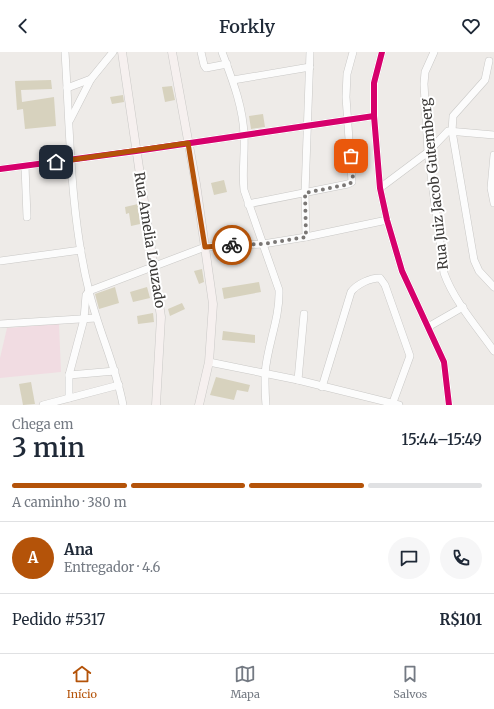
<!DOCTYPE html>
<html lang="pt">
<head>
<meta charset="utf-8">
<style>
	:root { --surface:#fff; --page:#f6f6f7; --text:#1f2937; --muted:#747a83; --line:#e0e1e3; --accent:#b45309 }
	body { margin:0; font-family:Merriweather,serif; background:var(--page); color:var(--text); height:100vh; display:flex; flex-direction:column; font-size:15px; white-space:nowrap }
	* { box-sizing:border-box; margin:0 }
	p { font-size:13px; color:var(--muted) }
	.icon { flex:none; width:22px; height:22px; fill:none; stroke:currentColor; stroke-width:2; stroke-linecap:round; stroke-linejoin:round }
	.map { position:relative; height:353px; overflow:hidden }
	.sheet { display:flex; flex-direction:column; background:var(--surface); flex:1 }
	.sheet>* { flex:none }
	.pin { position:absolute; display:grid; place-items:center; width:34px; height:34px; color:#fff; margin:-17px; border-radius:8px; box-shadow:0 2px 6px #0006 }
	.courier { position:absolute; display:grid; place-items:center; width:40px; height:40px; margin:-20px; border:3px solid #b45309; border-radius:50%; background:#fff; color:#222; box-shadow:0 1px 5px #0007 }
	.overview em { font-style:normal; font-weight:600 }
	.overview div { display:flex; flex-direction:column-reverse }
	.overview { display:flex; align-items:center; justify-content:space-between; height:68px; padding:0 12px }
	h1 { font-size:26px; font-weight:600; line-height:30px }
	.bar { display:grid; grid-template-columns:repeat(4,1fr); gap:6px 4px; align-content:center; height:48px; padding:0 12px }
	.bar i { height:5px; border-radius:3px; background:var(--line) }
	.bar .active { background:var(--accent) }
	.bar p { grid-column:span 4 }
	.line { display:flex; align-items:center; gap:10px; padding:0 12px; border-top:1px solid var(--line) }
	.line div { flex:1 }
	.round { display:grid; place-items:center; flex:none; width:42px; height:42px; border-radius:21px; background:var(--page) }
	header { display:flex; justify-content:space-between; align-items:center; height:52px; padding:0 12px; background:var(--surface); font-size:18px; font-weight:600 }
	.dock { display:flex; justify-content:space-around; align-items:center; height:56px; border-top:1px solid var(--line); background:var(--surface); font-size:11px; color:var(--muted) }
	.dock a { display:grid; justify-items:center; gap:2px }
	.dock .active { color:var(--accent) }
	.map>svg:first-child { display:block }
	.green { fill:#f1dce2 }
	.building { fill:#d7d2be }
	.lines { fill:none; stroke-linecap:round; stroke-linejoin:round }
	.minor-casing { stroke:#c9c8c6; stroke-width:8 }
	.major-casing { stroke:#cac9c7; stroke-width:9 }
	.minor { stroke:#fcfcfc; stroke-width:7 }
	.major { stroke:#f6f0ef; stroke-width:8 }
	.cycleway-casing { stroke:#fff; stroke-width:8 }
	.cycleway { stroke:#d6006c; stroke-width:6 }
	.done { stroke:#7a7775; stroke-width:4; stroke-dasharray:0 7.2 }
	.route { stroke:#b45309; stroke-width:5 }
	.labels { text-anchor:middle; stroke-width:4; stroke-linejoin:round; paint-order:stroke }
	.street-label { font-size:14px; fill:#3b3937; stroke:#fff }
</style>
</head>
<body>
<header><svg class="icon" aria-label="back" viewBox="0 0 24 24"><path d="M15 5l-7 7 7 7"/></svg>Forkly<svg class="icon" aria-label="heart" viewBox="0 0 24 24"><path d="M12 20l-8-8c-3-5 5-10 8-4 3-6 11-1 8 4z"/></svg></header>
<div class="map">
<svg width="494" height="353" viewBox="0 0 494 353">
	<rect width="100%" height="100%" fill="#eeebe8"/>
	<path class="green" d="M59 272 61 320 0 326V306L7 276Z"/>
	<g class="building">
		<path d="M51 28 52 37 21 38 22 50 54 45 56 74 25 77 23 57 17 58 15 29Z"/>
		<path d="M172 34 175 48 165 50 162 35Z"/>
		<path d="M123 43 124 50 112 52 110 45Z"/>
		<path d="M263 62 265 75 251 77 249 64Z"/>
		<path d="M224 128 227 140 214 143 211 131Z"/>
		<path d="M138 152 140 172 131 174 129 161 126 162 125 155Z"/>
		<path d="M202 217 204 230 199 232 194 219Z"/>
		<path d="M259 230 261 240 224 247 222 236Z"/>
		<path d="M115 235 119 251 99 257 95 242Z"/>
		<path d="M147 235 150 246 133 250 130 240Z"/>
		<path d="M182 251 185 257 170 264 168 257Z"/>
		<path d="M153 261 154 270 138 272 137 264Z"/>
		<path d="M223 279 255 283V291L222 288Z"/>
		<path d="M216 325 250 333 248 340 237 338 234 348 210 343Z"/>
		<path d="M31 330 35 352 23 353 19 332Z"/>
	</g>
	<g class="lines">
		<defs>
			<g id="minor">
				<path d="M65 0C70 78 70 163 89 239 98 278 116 314 123 353"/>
				<path d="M201 0 204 13 206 16 227 12"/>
				<path d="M222 0C232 27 243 54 244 83 245 102 242 119 244 138L279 238C280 267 267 293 265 322 265 332 265 343 266 353"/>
				<path d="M382 0 374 31V64L380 136 387 168 402 219 444 310 449 353"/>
				<path d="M434 0 425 20 424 32 428 100 444 221C454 249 477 275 494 299"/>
				<path d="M489 9 485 28 453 64 452 79 474 208 479 219 494 235"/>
				<path d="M233 28 310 15"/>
				<path d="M67 36 91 27"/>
				<path d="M70 68 91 27 113 0"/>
				<path d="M494 103 491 136 494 151"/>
				<path d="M25 114 27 165"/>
				<path d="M0 117 136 99 374 64"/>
				<path d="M380 136 428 100 448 79 494 83"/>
				<path d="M248 152 348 132 352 130 346 45 347 22 353 0"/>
				<path d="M306 185 305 141 310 0"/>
				<path d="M0 209 81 198"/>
				<path d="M89 239 205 195 263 192 306 185 387 168"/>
				<path d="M0 272 96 266"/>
				<path d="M428 275 463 255"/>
				<path d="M209 310 298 328 399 353"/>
				<path d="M69 323 115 319"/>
				<path d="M298 328 304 262"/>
				<path d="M322 335 351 240C357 232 370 226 380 226L385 233 410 304 392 353"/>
				<path d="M69 346V323L84 267 86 243 89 239"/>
				<path d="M43 353 119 333"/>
			</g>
			<g id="major">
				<path d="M122 0 161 265 156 353"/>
				<path d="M172 0 196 132 213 252 209 310 199 353"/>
			</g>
		</defs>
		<use href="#minor" class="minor-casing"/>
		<use href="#major" class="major-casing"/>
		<use href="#minor" class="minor"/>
		<use href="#major" class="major"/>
		<defs>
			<g id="cycleway">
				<path d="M382 0 374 31V64L380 136 387 168 402 219 444 310 449 353"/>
				<path d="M0 117 136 99 374 64"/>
			</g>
		</defs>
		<use href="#cycleway" class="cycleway-casing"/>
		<use href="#cycleway" class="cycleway"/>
	</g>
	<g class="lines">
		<path class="done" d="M232 193 263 192 306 185 305 141 350 132 353 127 351 104"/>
		<path class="route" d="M56 110 188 91 205 195 232 193"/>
	</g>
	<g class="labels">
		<g class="street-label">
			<text transform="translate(434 132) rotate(-96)" y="5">Rua Juiz Jacob Gutemberg</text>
			<text transform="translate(150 188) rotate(81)" y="5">Rua Amelia Louzado</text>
		</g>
	</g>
</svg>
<div class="pin" style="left:351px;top:104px;background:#ea580c"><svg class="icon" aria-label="bag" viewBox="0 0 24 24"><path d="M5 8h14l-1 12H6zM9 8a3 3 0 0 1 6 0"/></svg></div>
<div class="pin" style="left:56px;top:110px;background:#1f2937"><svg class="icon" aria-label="home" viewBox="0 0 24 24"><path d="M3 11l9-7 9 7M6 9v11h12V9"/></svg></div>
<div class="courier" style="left:232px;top:193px"><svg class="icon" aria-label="bike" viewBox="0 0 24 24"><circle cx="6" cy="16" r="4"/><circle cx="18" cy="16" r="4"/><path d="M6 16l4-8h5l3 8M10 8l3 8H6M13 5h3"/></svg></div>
</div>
<section class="sheet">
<div class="overview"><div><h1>3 min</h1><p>Chega em</p></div><em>15:44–15:49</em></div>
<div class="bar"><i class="active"></i><i class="active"></i><i class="active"></i><i></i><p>A caminho · 380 m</p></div>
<div class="line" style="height:72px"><b class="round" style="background:var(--accent);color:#fff">A</b><div><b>Ana</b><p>Entregador · 4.6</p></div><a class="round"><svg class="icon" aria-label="chat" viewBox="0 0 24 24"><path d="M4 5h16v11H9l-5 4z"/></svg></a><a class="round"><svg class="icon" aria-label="phone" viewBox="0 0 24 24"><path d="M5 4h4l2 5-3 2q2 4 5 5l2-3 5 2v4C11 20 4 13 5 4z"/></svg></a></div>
<div class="line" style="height:52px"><div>Pedido #5317</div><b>R$101</b></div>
</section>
<nav class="dock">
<a class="active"><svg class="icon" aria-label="home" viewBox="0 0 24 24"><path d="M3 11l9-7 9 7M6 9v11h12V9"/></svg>Início</a>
<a><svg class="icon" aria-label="map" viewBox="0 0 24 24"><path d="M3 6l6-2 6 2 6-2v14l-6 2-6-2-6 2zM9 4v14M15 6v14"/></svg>Mapa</a>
<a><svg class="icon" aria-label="saved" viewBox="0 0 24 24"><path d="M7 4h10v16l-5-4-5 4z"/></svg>Salvos</a>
</nav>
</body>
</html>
